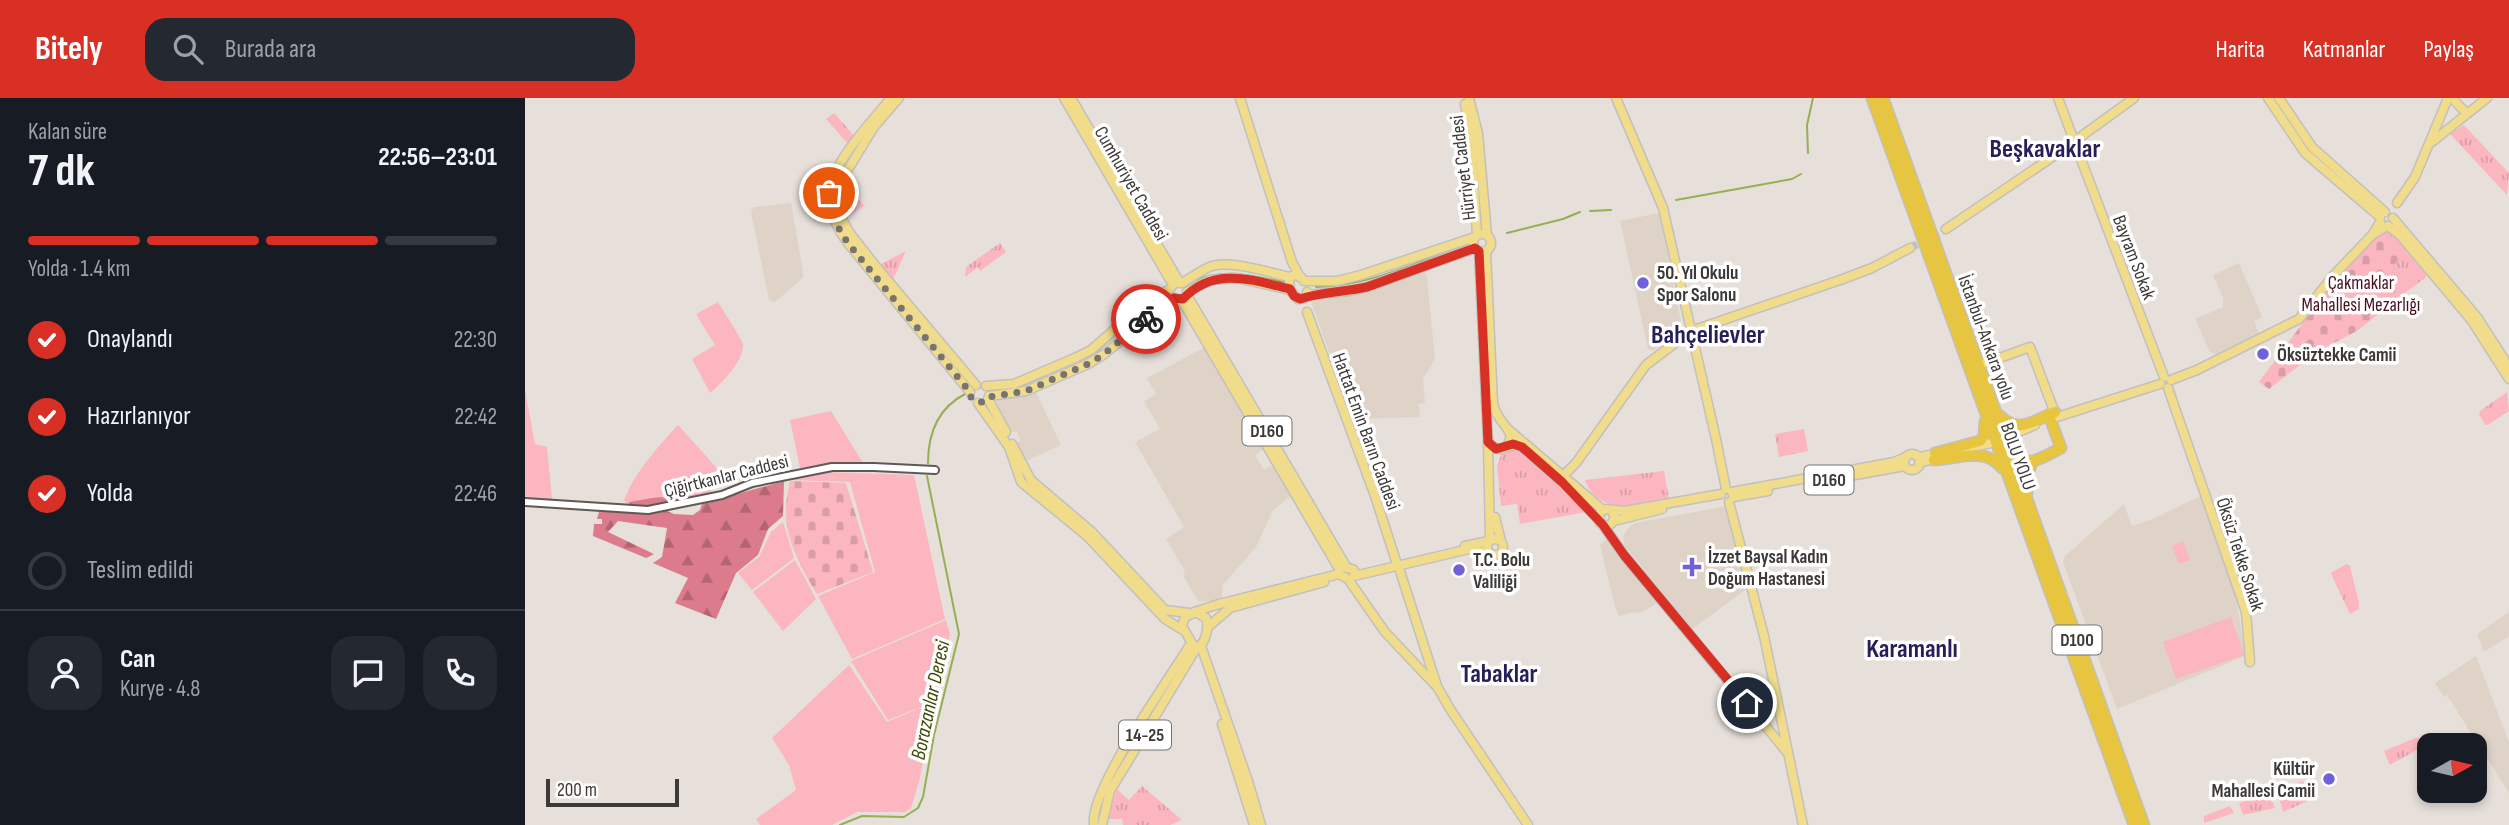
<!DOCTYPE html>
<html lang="tr">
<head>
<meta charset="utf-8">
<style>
	:root { --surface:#171b24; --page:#242831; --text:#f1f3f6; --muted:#9ea1a6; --line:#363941; --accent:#d93025 }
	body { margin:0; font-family:"Sofia Sans Condensed",sans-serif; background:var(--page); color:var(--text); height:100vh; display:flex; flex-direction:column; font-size:26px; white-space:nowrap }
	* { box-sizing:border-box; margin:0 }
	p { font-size:23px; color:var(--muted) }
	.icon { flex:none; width:38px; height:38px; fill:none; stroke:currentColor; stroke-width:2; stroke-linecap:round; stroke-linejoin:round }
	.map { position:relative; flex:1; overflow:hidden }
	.details { display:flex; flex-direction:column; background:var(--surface); width:525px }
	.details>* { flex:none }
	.needle { width:46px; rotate:82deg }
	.controls { position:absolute; left:1892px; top:635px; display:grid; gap:14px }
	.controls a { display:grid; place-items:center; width:70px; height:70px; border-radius:14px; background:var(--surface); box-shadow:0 4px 10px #0003; font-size:35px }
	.scale { position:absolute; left:21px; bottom:18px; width:133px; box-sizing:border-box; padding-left:7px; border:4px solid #3c3937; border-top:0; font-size:19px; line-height:24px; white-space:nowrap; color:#3c3937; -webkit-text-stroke:5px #fff; paint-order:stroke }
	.pin { position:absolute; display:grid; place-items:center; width:60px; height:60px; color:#fff; margin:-30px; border:4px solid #fff; border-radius:50%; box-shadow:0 2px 7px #0007 }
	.courier { position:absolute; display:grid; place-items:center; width:70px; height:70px; margin:-35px; border:5px solid #d93025; border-radius:50%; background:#fff; color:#222; box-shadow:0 2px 9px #0007 }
	.summary em { font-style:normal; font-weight:700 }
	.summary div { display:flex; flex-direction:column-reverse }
	.summary { display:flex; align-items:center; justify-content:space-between; height:119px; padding:0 28px }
	h1 { font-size:46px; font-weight:700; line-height:52px }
	.bar { display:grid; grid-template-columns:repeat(4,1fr); gap:10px 7px; align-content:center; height:84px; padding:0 28px }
	.bar i { height:9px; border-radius:5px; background:var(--line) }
	.bar .current { background:var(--accent) }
	.bar p { grid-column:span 4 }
	.line { display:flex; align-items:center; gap:18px; padding:0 28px; border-top:2px solid var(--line) }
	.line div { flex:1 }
	.round { display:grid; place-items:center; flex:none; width:74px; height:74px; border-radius:21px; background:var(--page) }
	ol { padding:0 28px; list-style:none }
	li { display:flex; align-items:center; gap:21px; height:77px }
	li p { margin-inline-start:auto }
	li .icon { padding:7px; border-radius:50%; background:var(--accent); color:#fff; stroke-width:4 }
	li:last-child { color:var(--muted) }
	li i { width:38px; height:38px; border:4px solid var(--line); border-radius:50% }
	header { display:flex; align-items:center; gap:42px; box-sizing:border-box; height:98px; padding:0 35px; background:var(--accent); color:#fff }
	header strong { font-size:33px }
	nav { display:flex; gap:38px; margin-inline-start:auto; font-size:24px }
	.search { width:490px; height:63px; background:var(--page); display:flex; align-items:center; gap:18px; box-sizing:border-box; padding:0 24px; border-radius:21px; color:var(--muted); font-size:26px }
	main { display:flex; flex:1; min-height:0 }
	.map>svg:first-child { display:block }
	.built { fill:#dfd3c7 }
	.grass { fill:#fbb6c0 }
	.forest { fill:url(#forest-firs) }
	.cemetery { fill:url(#cemetery-stones) }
	.park { fill:url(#park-tufts) }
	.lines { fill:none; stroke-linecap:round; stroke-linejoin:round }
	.stream { stroke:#96af55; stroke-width:2 }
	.major-tunnel { stroke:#c5bfb9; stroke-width:8; stroke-dasharray:8 4; stroke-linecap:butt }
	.minor-casing { stroke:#5f5954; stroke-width:10 }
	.major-casing { stroke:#c1c0bf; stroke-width:11 }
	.highway-casing { stroke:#c1c0bf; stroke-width:13 }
	.minor { stroke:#fff; stroke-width:6 }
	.major { stroke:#f1dc8b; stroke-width:8 }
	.highway { stroke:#e7c53e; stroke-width:10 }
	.done { stroke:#787370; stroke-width:7; stroke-dasharray:0 12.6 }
	.route { stroke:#d93025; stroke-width:9 }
	.poi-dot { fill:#7060da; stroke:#fff; stroke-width:2.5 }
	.labels { text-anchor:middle; stroke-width:7; stroke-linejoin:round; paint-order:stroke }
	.shield { fill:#fff; stroke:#767473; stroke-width:2 }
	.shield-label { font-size:18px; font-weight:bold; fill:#3c3937 }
	.street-label { font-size:19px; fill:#3c3937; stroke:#fff }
	.poi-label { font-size:19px; font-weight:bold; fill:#3c3937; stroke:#fff; text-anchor:start }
	.park-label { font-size:19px; fill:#4c0f1f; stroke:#fff }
	.water-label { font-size:21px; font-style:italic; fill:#3b4b06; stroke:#fff }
	.district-label { font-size:26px; font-weight:bold; fill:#271f59; stroke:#fff }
</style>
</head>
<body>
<header>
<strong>Bitely</strong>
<div class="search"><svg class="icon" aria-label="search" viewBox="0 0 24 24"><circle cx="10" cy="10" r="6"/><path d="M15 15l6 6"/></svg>Burada ara</div>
<nav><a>Harita</a><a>Katmanlar</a><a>Paylaş</a></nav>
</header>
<main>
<section class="details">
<div class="summary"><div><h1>7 dk</h1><p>Kalan süre</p></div><em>22:56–23:01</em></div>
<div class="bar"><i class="current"></i><i class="current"></i><i class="current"></i><i></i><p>Yolda · 1.4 km</p></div>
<ol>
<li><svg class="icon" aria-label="check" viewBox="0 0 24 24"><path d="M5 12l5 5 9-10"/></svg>Onaylandı<p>22:30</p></li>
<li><svg class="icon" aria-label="check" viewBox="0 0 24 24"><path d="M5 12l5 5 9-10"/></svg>Hazırlanıyor<p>22:42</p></li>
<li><svg class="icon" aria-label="check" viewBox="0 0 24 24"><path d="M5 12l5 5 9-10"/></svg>Yolda<p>22:46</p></li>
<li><i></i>Teslim edildi</li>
</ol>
<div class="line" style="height:126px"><a class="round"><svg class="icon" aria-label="person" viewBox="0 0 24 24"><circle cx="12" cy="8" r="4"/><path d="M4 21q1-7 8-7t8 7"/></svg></a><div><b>Can</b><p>Kurye · 4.8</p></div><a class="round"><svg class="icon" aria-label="chat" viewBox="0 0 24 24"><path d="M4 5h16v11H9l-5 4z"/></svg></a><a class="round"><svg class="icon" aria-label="phone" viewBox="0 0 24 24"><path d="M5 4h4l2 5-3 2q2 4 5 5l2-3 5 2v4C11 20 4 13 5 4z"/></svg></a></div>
</section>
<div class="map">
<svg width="1984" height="727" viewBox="0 0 1984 727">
	<defs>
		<pattern id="forest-firs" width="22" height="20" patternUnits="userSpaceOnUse" patternTransform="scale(1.75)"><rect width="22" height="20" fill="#db7b8b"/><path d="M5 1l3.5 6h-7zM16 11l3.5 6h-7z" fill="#b36672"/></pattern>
		<pattern id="cemetery-stones" width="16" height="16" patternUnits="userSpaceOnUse" patternTransform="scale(1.75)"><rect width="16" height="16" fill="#fbb6c0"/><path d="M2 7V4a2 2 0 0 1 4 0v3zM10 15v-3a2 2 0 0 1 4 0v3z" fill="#d89da6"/></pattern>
		<pattern id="park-tufts" width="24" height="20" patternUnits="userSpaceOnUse" patternTransform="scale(1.75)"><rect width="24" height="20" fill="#fbb6c0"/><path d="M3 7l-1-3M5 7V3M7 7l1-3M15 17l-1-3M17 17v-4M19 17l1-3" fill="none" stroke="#d89da6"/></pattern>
	</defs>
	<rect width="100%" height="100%" fill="#e7e0da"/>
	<g class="built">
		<path d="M266 105 279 179 250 204 244 202 226 114 229 109Z"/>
		<path d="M1134 115 1158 233 1128 253 1123 251 1095 123Z"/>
		<path d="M1714 165 1737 219 1729 223 1734 235 1691 256 1685 254 1670 221 1698 209V200L1688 177Z"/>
		<path d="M895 174 900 175 902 179 910 261 898 281 900 305 894 306 895 316 894 319 828 321 785 201 828 195Z"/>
		<path d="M680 249 740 351 730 357 739 372 749 366 767 397 748 412 731 449 697 488V501L674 504 658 478 660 473 641 441 659 429 610 344 635 331 619 303 631 296 622 280Z"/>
		<path d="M510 292 536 347 501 363 492 345 495 342 492 334H486L472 307V302Z"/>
		<path d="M1675 398 1711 498 1720 558 1592 611 1538 464 1540 458 1599 406 1607 428 1628 421Z"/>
		<path d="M1203 408 1223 490 1167 531 1100 448 1098 439 1103 430 1110 425Z"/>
		<path d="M1082 441 1132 505 1116 515 1110 514 1094 518 1091 512 1075 447Z"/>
		<path d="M1984 514V538L1959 554 1952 536Z"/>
		<path d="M1951 558 1984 644V695L1922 597 1919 599 1910 585Z"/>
	</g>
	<g class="grass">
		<path d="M193 204C197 211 217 241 218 247 219 262 197 285 185 295L167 261 190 247 171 216Z"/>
		<path d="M0 292 10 346 22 349 27 401H0Z"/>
		<path d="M306 313 338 365 298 366 275 370 265 322Z"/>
		<path d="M153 327 199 378V382L186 385 183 388 187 394 139 406 127 400 104 404 105 408H103L99 402C111 372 132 350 153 327Z"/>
		<path d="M301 374 389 377 420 521 327 561 293 498 350 474 325 384 264 382Z"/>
		<path d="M258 424 269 460 227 492 213 475 234 459 246 434Z"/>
		<path d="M1658 443 1665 462 1654 466 1647 448Z"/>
		<path d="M270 462 291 501 258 533 228 494Z"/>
		<path d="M1706 519 1719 557 1651 581 1638 544Z"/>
		<path d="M421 522 425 536 409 603 395 680 386 710 380 714H332L307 727H235L231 721 271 692 264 667 247 640 324 567 362 624 404 606 363 622 326 563Z"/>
	</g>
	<path class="forest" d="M259 383 258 418 243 431 233 457 211 475 191 521 150 505 163 480 128 465 137 459 142 430 93 423 83 434 129 456 121 460 68 438 69 426H77V421H72L75 410 107 413 104 404 127 400 137 399 142 402 135 410 149 416 168 417 175 412 177 406Z"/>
	<g class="cemetery">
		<path d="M1862 133 1869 137 1883 155 1861 174 1860 178 1875 199 1832 233 1793 253 1744 291 1734 284 1808 184 1856 134Z"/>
		<path d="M265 383 321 385 348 474 292 496C278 473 262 445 261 417 260 406 263 394 265 383Z"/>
	</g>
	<g class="park">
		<path d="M309 15 331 40 324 47 301 21Z"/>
		<path d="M1939 27 1984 75 1982 97 1925 36Z"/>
		<path d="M321 83 339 108 321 120 316 96Z"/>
		<path d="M475 145 481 154 455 173 453 169 440 179 441 169Z"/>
		<path d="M381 153 367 184 354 167Z"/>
		<path d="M1883 155 1901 176V179L1875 199 1860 178V174Z"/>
		<path d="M1982 294 1984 313 1963 327H1960L1954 316 1955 313Z"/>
		<path d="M1279 331 1283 353 1254 359 1250 336Z"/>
		<path d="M994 351 1061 414 995 426 992 406 976 408 972 368 977 354Z"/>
		<path d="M1139 373 1144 401C1115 406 1073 419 1060 382Z"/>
		<path d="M1822 466 1825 468 1834 505V511L1825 516 1806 476 1807 474Z"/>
		<path d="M1893 639 1897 649 1865 667 1859 653Z"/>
		<path d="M1778 683 1787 701 1758 714 1752 692Z"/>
		<path d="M617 688 657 722 645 727H598L597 721H583L592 691 604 702Z"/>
		<path d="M1744 695 1750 710 1718 717 1714 705Z"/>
		<path d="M1705 708 1709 715 1679 725V718Z"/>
	</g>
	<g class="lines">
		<g class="stream">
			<path d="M1283 55 1282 27 1288 0"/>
			<path d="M1151 102 1267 81 1276 76"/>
			<path d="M1065 113 1086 112"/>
			<path d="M982 135 1038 121 1055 114"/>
			<path d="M670 182C703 170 726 178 759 184"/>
			<path d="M791 189C843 189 894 163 942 146"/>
			<path d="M554 262 570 255 609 220 643 198"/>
			<path d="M465 292 491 290 529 273"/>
			<path d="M403 365C403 336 413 310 440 296"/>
			<path d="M315 727 337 718 379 719 393 710 398 699 409 637 434 536 402 378"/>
		</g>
		<path class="major-tunnel" d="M1385 150 1421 131"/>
		<defs>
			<path id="minor" d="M0 404 123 412 197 397 227 385 307 369H349L410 372"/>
			<g id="major">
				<path d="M366 0C348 22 310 62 305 89 301 108 311 129 322 144L445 294"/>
				<path d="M374 0 349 29 316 83 312 100 317 121 324 134 349 166 451 287"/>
				<path d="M539 0 648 187"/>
				<path d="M546 0 655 185"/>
				<path d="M715 0 767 164 775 179"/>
				<path d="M944 0 953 35 962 137"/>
				<path d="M1091 0 1138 110 1191 341 1201 391"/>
				<path d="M1533 0 1548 40"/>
				<path d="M1743 0 1780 55 1855 119"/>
				<path d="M1754 0 1787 49 1860 114"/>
				<path d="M1927 0 1941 15"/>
				<path d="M940 6 946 37 952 137"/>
				<path d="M1554 40 1609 0"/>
				<path d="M1907 44 1962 0"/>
				<path d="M1552 51 1639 279"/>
				<path d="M1872 105 1890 79 1923 0"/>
				<path d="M1868 120 1952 219 1984 269"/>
				<path d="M1855 124 1848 136 1862 128"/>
				<path d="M1863 128 1875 137 1947 223 1984 281"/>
				<path d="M1421 131 1545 47"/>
				<circle cx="957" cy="145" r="9"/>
				<path d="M954 153 963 344C968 350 974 353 982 349L986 339C982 325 971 322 968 305L961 153"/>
				<path d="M779 183H812L836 177 950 139"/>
				<path d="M657 185C666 180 676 172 687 168 707 162 745 175 765 179"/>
				<path d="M765 192 764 180 769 177 776 179"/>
				<path d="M662 194 685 182 712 180 765 192 773 201 780 200 782 194"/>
				<path d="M662 197 822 470"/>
				<path d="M782 197 825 193 842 189 950 150"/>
				<path d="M656 201 814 471"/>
				<path d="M782 214 850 398 871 463"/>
				<path d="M1455 267 1505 249 1531 318"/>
				<path d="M1646 282 1672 272 1774 221 1808 178 1848 136"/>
				<path d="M461 288 489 286 552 259 566 252 614 210 645 191"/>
				<path d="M1643 290 1721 514 1725 564"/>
				<path d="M464 298 501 293 563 266 578 257 649 200"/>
				<path d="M463 301 481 334"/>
				<path d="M453 305 484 349 496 384 562 438 640 521 658 532"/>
				<path d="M1526 321 1635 286"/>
				<path d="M984 332 1078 412"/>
				<path d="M1484 338 1510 327"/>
				<path d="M963 344 965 442"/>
				<path d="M487 346 506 382 567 434 640 512 664 515"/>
				<path d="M981 349 993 347 1001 352 1052 398 1074 422"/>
				<path d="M1434 352 1466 345"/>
				<circle cx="1387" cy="364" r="8"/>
				<path d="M1390 357 1395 359 1415 355"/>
				<path d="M1394 365 1413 360"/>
				<path d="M1039 377 1051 365 1121 267 1166 233 1318 181 1347 170 1385 150"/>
				<path d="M1297 383 1380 368"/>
				<path d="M1207 394 1369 364 1381 359"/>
				<path d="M1208 399 1243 393"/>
				<path d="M1204 404 1239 538 1278 727"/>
				<path d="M1087 413 1090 420 1086 426 1082 428 1075 425 1074 416 1080 411 1100 413 1196 396"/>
				<path d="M970 419 976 443"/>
				<path d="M1089 423 1137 411"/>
				<path d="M1078 427 1099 457 1261 653"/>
				<circle cx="970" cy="449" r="8"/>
				<path d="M940 448 964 443"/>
				<path d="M873 467 912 588"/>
				<path d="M829 472 818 468 814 471V476L823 481 860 534 913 590 925 611 1003 727"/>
				<path d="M829 478 944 451 966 456"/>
				<path d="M669 514 694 506 814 476"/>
				<path d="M671 514 681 520C684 529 681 545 673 549L668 547 657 528 660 519Z"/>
				<path d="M683 529 705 510 799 484"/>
				<path d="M676 548 723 683 736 727"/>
				<path d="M1231 616C1232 604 1241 598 1252 604"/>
				<path d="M697 626 729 727"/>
				<path d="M569 727C563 693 646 579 666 545"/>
				<path d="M577 727 585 693 672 549"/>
			</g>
			<g id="highway">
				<path d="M1347 0 1609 727"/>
				<path d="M1358 0 1619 727"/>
				<path d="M1474 317C1493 337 1508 323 1530 314"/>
				<path d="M1410 355 1455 343 1459 338 1460 324"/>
				<path d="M1486 357C1504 371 1518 359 1536 350L1526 323"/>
				<path d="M1409 362C1434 361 1459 348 1477 370"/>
				<path d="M1502 395V378L1507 365"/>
			</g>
		</defs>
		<use href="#minor" class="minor-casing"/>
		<use href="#major" class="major-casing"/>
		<use href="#highway" class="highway-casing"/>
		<use href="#minor" class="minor"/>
		<use href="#major" class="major"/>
		<use href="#highway" class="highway"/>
	</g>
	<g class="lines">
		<path class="done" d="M304 95 310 124 322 144 445 294 446 299 451 304H459L464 299 501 293 563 266 578 257 621 221"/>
		<path class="route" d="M621 221 649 200 658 201C689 168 727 182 765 191L769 198 775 201C795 194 820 194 842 189L950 150 954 153 963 344 971 351 988 346 997 349 1037 384 1078 427 1099 457 1222 605"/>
	</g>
	<g class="poi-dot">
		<circle cx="1118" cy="185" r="7"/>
		<circle cx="1738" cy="256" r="7"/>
		<path d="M1163.5 458.5h7v7h7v7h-7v7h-7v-7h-7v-7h7z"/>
		<circle cx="934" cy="472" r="7"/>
		<circle cx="1804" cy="681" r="7"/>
	</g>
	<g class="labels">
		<g class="shield">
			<rect x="717.5" y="318.5" width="49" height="29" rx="5"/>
			<rect x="1279.5" y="367.5" width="49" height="29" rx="5"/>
			<rect x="1527.5" y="527.5" width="49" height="29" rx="5"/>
			<rect x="594" y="622.5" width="52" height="29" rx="5"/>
		</g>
		<g class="shield-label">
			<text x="742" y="339">D160</text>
			<text x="1304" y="388">D160</text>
			<text x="1552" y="548">D100</text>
			<text x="620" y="643">14-25</text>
		</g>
		<g class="street-label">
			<text transform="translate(937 70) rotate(-97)" y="7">Hürriyet Caddesi</text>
			<text transform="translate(607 85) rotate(60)" y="7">Cumhuriyet Caddesi</text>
			<text transform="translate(1610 159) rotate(69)" y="7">Bayram Sokak</text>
			<text transform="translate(1462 239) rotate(70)" y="7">İstanbul-Ankara yolu</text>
			<text transform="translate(842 333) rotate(70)" y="7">Hattat Emin Barın Caddesi</text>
			<text transform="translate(1494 358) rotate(70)" y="7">BOLU YOLU</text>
			<text transform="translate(201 377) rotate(-14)" y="7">Çiğirtkanlar Caddesi</text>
			<text transform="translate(1716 456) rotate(72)" y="7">Öksüz Tekke Sokak</text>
		</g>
		<g class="poi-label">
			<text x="1132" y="181">50. Yıl Okulu<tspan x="1132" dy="22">Spor Salonu</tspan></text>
			<text x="1752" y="263">Öksüztekke Camii</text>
			<text x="1183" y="465">İzzet Baysal Kadın<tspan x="1183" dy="22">Doğum Hastanesi</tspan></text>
			<text x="948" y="468">T.C. Bolu<tspan x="948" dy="22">Valiliği</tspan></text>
			<text x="1790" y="677" text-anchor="end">Kültür<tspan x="1790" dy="22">Mahallesi Camii</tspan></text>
		</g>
		<g class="park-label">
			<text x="1836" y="191">Çakmaklar<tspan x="1836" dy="22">Mahallesi Mezarlığı</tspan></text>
		</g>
		<g class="water-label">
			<text transform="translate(405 602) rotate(-78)" y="7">Borazanlar Deresi</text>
		</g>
		<g class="district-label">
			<text x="1520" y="59">Beşkavaklar</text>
			<text x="1183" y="245">Bahçelievler</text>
			<text x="1387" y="559">Karamanlı</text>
			<text x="974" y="584">Tabaklar</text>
		</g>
	</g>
</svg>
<div class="controls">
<a><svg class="needle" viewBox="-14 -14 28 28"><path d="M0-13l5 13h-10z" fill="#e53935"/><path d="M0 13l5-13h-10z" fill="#9ea1a6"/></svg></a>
</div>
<div class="scale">200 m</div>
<div class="pin" style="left:304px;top:95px;background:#ea580c"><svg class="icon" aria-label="bag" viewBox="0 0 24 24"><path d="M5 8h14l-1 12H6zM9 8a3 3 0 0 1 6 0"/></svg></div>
<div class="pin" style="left:1222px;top:605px;background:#1f2937"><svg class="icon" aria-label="home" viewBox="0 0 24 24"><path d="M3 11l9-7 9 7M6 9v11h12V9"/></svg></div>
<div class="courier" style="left:621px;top:221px"><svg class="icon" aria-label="bike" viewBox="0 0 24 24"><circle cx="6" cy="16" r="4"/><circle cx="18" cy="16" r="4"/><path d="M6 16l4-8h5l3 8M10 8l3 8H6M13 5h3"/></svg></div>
</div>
</main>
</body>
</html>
